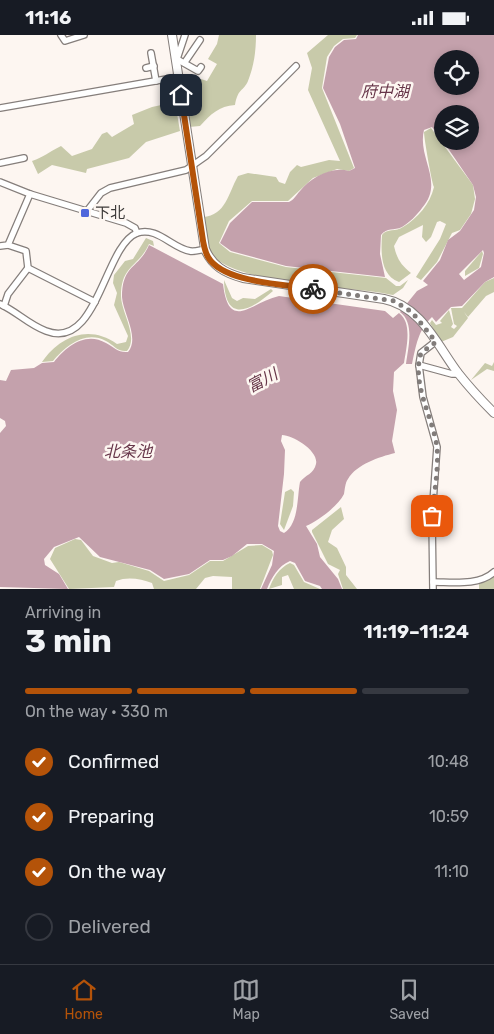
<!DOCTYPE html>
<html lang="en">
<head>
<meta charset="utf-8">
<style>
	:root { --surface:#171b24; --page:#242831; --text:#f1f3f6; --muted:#9ea1a6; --line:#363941; --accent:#b45309 }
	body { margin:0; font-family:Rubik,"Noto Sans JP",sans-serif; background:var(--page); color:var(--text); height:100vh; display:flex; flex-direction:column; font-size:19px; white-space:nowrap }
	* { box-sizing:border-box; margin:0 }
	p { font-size:16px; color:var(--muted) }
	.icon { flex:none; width:28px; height:28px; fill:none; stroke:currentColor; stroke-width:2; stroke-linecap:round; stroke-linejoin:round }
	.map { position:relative; height:554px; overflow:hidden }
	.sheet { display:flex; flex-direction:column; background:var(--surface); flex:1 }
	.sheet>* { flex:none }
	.fabs { position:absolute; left:434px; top:15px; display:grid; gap:10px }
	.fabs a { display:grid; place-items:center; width:45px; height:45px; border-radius:50%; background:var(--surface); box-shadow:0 2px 8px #0003; font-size:25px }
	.pin { position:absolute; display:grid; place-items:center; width:42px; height:42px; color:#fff; margin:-21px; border-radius:10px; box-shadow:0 2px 8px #0006 }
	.courier { position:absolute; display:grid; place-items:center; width:50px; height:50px; margin:-25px; border:4px solid #b45309; border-radius:50%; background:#fff; color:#222; box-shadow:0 1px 6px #0007 }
	.headline em { font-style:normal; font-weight:700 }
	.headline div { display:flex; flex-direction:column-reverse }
	.headline { display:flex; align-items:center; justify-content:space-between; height:85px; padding:0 25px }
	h1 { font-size:32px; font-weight:700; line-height:38px }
	.bar { display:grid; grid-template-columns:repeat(4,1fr); gap:8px 5px; align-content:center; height:60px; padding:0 25px }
	.bar i { height:6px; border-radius:4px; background:var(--line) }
	.bar .active { background:var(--accent) }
	.bar p { grid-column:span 4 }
	ol { padding:0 25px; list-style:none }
	li { display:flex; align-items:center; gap:15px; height:55px }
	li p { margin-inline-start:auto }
	li .icon { padding:5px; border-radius:50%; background:var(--accent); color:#fff; stroke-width:4 }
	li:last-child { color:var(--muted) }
	li i { width:28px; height:28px; border:2px solid var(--line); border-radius:50% }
	.status { display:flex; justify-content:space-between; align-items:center; height:35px; padding:0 25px; background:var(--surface); direction:ltr }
	.status svg { height:14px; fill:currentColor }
	.tab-bar { display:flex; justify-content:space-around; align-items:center; height:70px; border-top:1px solid var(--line); background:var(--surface); font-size:14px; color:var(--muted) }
	.tab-bar a { display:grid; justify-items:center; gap:2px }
	.tab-bar .active { color:var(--accent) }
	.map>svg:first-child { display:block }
	.green { fill:#c8caaa }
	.water { fill:#c4a1ac; fill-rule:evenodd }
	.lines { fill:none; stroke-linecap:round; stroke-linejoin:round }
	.minor-casing { stroke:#857e7b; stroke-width:8 }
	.major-casing { stroke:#857e7b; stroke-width:10 }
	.minor { stroke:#fff; stroke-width:5.5 }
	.major { stroke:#fff; stroke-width:8 }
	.done { stroke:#817c7a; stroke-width:5; stroke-dasharray:0 9 }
	.route { stroke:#b45309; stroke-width:6 }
	.poi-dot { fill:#4f67dc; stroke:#fdf6f1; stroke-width:2 }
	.labels { text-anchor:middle; stroke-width:5; stroke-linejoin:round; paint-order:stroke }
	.poi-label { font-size:15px; fill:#3e3b3a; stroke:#fdf6f1; text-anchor:start }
	.water-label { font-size:16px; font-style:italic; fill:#673649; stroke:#fdf6f1 }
</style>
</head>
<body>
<div class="status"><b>11:16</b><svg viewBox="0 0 49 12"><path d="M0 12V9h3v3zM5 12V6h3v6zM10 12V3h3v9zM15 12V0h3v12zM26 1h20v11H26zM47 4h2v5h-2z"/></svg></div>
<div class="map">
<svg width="494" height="554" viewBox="0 0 494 554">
	<rect width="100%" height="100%" fill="#fdf6f1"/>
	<g class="green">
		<path d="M219 0H256C256 16 254 31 248 46 243 57 238 53 235 70 219 71 211 79 200 91L189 92 185 62 187 60V54L201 44 207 46 217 29 208 24 217 9Z"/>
		<path d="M328 0H357L355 3 343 4 334 11 327 22 322 53 354 133 349 136 337 134 313 143 288 166H252L229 186 219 208 230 217 286 232 386 243 396 251H400L408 245 403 253 393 260C354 251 234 250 212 219 205 209 205 194 203 182 226 180 228 159 238 141L248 138 276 142 279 147 285 149 290 137 297 130 301 132 329 125 340 126 308 55 312 33 307 18Z"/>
		<path d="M175 67 180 96 146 107 129 123 87 134 86 138 52 130 38 139 32 126C44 122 49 117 61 111L72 121 92 114 102 99 107 97 112 102 134 89 132 80 152 72Z"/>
		<path d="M431 93 473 150 475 164 471 179 460 195 452 198 437 227 421 245 416 242 440 204 446 189 440 186 437 187 431 202 426 207 422 202 423 190 399 202 394 211C397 224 401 230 411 238L399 247C380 240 381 217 382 200 387 193 396 197 403 192 418 183 430 169 434 152 432 149 424 103 424 97Z"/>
		<path d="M146 203 153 206 154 211 149 209C138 233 121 230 121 261 121 277 139 302 127 316 117 317 114 310 106 306 85 295 66 311 53 326L42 327C60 301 89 289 117 309L126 307 128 301 114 270 117 258 113 248 114 240 125 226 133 224Z"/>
		<path d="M482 216 483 219 479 233 465 241V236Z"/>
		<path d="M494 243V257L486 261 468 282 464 277 468 283 453 302 441 307 430 288 432 285 436 290 442 288 440 286 449 275 453 289 451 292 454 294 457 291 454 289 451 273H462L485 247Z"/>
		<path d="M224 245 232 263 237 266 243 263 255 264 271 254 273 256C249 277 225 288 224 245Z"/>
		<path d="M494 327V336L487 334 471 345 485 328 492 331Z"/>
		<path d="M291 454 294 457 293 471 284 495 280 489 285 457Z"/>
		<path d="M341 472 344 484 332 495 328 507 337 513 346 532V540L357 554H343L338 539 340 535 328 529 312 497V495Z"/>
		<path d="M75 504 81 505 93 521 112 528 119 527 149 536 164 546 189 540 210 526H223L248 511 262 510 272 516 273 520 260 554H232V542L213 541 205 543 196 554H154L152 548C141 544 128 541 116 546L114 552 69 554 50 524 55 513Z"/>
		<path d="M290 528 294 530 304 547 320 554H294L288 540 282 542V550L269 554C273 543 279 533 290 528Z"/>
		<path d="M494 541V554H479V549Z"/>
	</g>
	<g class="water">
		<path d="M358 0H494V242L485 247 462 271 451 272 436 287 432 282C418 295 416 311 412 329H406C408 313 415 288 400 277L417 256 428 250 423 246 440 225 448 205 460 196 474 175 476 162 473 150 443 106H470V79H442V105L432 92 424 95C417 123 445 147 422 173 417 180 409 188 402 192 394 196 387 192 381 200L380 219 385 242 286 231 231 216 220 208 230 188 252 167H289C294 165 296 160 300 156 311 142 332 131 349 136L355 133 340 89 323 53 329 22 335 12 344 5 356 4ZM442 24H470V51H442ZM483 215 484 218 481 232 464 245 459 239Z"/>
		<path d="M149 210 223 249C229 298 251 267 279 261L385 276 393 283 399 278C413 288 406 314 404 328L394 337 393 356 397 375 392 406 395 418C379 422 357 429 348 444 345 448 345 454 344 459 338 471 318 486 306 491L317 509 320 522 338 544 342 554H322L320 551 305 546 295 528 290 526C278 531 272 542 267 554H261L272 530 274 516 262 509H247L232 521 223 525H210L189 539 164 544 150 535 100 522 79 502 54 512 44 524 45 530 59 539 68 554 0 552V398L6 391 5 386 0 383V345L6 346 11 335 34 333 42 328 54 327C66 311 86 296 106 308 114 312 118 318 128 317 140 303 123 278 122 262 122 229 139 234 149 210ZM282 400C293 400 319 416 316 429 314 439 305 440 300 447 297 462 299 489 284 498L280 496 278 491 284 439 285 415 281 406Z"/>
	</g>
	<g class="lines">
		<defs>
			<g id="minor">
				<path d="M61 0 65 6 84 0"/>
				<path d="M151 18 156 46"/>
				<path d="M175 23 198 36 201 32"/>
				<path d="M177 24 185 0"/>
				<path d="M185 27 200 5"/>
				<path d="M146 33 154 31"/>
				<path d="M0 73 178 42"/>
				<path d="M0 128 24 123"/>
				<path d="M0 147 30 159 126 188 135 193 137 198"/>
				<path d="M87 176 101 158 110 153 186 135 206 121 296 31"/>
				<path d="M8 210 26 216 28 233 95 267"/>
				<path d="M0 211 8 210 30 159"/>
				<path d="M0 269C16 276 29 290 46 296 98 316 104 211 137 198 157 191 172 213 190 216 194 217 200 215 205 214"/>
				<path d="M4 271 8 259 28 233"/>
				<path d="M419 330 452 339H459"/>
				<path d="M433 547C452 547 479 551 494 537"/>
				<path d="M433 554 432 481 437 412 423 362 419 330 421 318 435 307"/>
			</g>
			<path id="major" d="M172 0 205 214C212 231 225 238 243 243L384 264C421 271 437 310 458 338 469 352 481 365 494 378"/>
		</defs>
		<use href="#minor" class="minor-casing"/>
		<use href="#major" class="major-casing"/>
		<use href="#minor" class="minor"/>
		<use href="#major" class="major"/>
	</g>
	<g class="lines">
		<path class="done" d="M313 254 394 266 412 277 436 307 421 318C411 349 433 382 437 412 439 434 434 458 432 481"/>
		<path class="route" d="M181 60 202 199C203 207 204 215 208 222 223 248 285 249 313 254"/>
	</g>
	<rect class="poi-dot" x="80" y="173" width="10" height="10" rx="2.5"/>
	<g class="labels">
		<g class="poi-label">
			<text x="95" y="183">下北</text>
		</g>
		<g class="water-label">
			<text x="385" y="62">府中湖</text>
			<text transform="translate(262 345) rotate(-28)" y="6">富川</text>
			<text x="128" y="422">北条池</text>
		</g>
	</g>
</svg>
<div class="fabs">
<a><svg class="icon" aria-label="locate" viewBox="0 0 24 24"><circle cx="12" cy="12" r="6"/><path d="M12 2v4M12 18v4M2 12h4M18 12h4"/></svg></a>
<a><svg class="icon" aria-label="layers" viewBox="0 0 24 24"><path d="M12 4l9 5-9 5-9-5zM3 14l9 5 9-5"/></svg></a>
</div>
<div class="pin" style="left:432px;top:481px;background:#ea580c"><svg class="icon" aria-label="bag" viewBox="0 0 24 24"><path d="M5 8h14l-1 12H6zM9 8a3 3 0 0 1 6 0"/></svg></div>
<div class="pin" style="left:181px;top:60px;background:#1f2937"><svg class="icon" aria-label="home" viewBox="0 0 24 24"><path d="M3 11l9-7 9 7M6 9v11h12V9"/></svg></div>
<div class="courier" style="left:313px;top:254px"><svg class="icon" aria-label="bike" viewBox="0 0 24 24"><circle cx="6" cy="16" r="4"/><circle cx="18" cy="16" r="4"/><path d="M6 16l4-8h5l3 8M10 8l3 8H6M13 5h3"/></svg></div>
</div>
<section class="sheet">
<div class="headline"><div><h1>3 min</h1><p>Arriving in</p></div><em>11:19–11:24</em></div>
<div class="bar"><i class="active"></i><i class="active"></i><i class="active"></i><i></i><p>On the way · 330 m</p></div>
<ol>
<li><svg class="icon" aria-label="check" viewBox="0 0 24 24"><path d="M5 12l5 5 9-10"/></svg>Confirmed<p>10:48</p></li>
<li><svg class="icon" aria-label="check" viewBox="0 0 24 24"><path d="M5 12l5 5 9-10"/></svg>Preparing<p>10:59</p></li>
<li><svg class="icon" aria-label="check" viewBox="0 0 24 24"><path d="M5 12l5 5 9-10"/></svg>On the way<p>11:10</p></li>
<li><i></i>Delivered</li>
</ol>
</section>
<nav class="tab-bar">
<a class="active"><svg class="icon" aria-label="home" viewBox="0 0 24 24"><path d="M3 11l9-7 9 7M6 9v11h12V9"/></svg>Home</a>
<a><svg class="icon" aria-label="map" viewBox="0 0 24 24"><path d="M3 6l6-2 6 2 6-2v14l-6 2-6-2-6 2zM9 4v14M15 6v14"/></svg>Map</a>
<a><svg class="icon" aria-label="saved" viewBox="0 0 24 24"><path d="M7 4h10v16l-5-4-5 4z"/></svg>Saved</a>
</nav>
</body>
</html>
